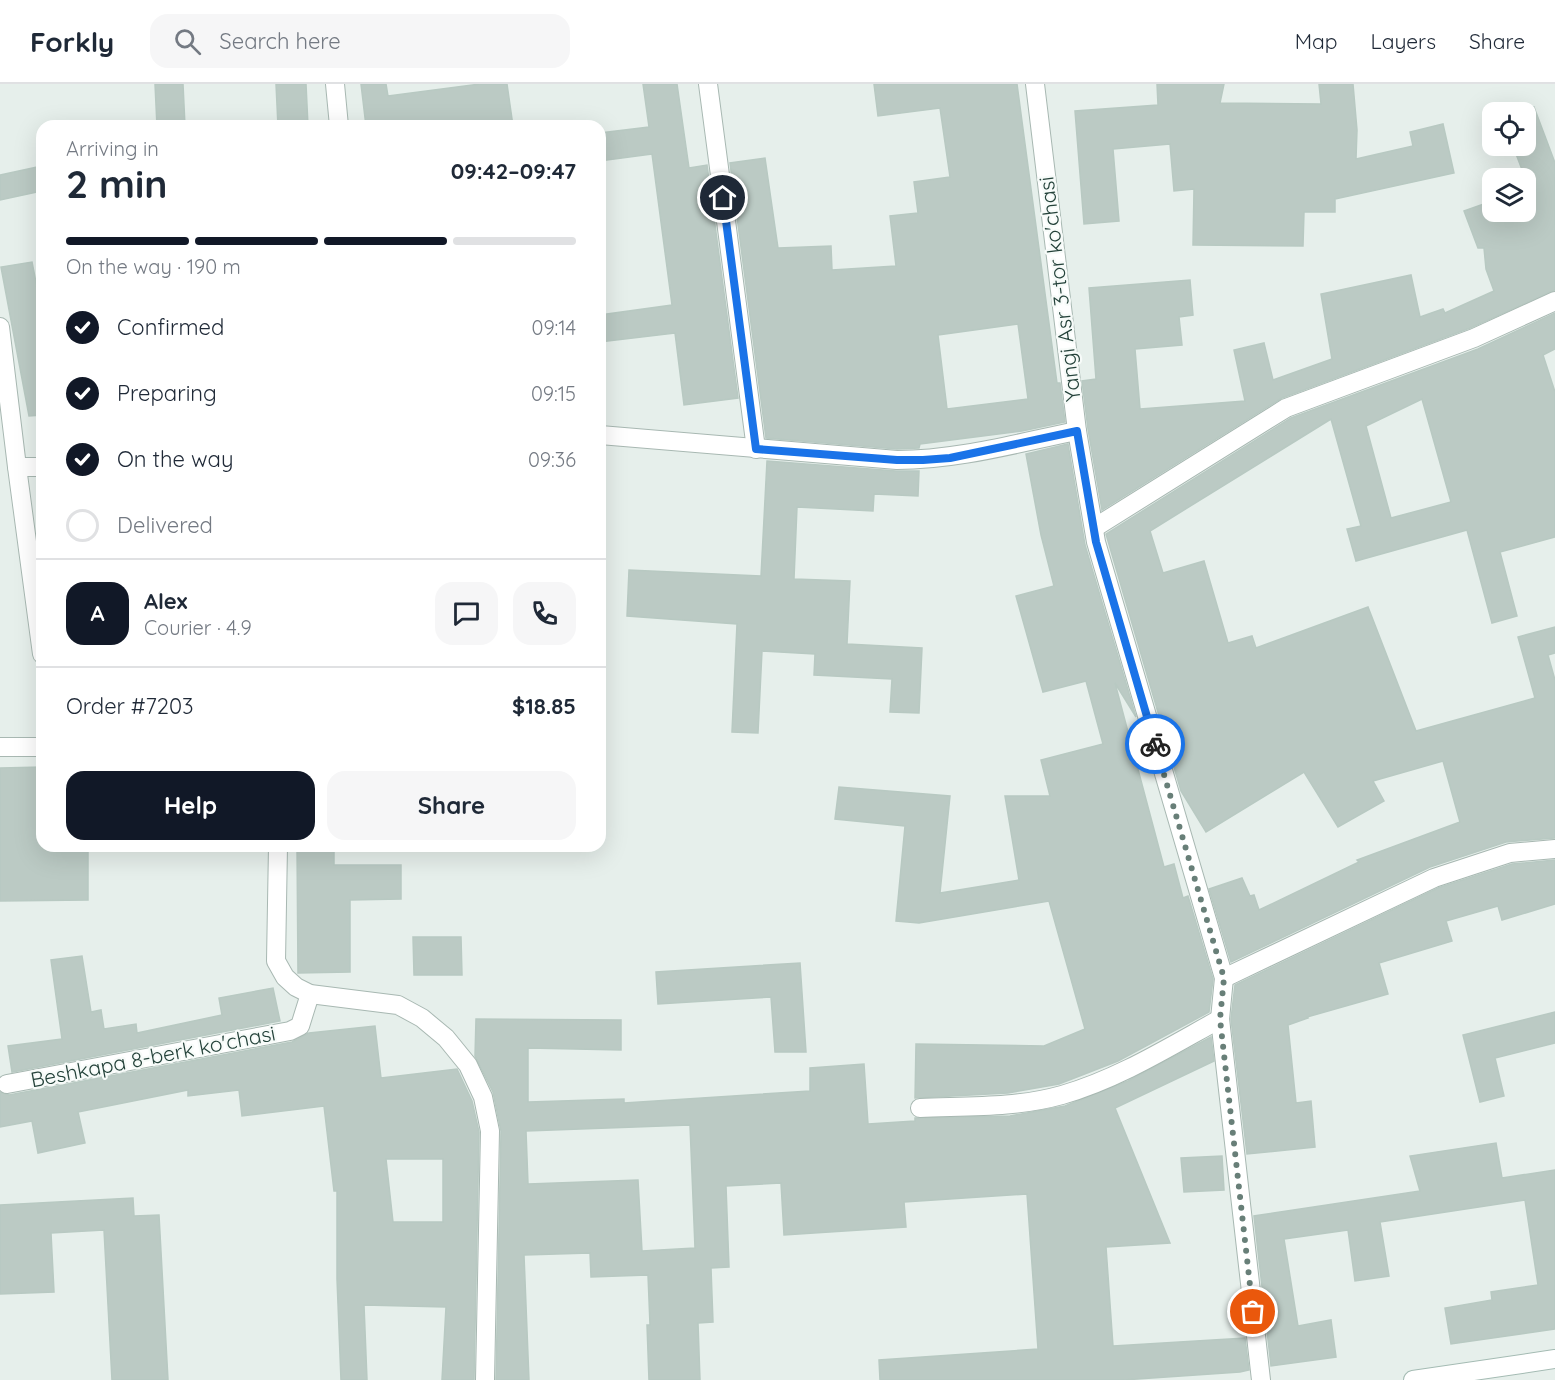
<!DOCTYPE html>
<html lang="en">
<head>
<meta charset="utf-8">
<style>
	:root { --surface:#fff; --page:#f6f6f7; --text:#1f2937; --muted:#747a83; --line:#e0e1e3; --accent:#111827 }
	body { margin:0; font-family:Quicksand,sans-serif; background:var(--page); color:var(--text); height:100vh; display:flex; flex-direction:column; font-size:22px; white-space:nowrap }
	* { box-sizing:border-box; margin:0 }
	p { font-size:20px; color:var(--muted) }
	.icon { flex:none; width:33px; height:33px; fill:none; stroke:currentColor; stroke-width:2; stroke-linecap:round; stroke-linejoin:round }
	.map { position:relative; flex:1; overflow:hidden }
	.details { position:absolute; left:36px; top:36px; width:570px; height:732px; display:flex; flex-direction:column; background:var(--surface); border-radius:18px; box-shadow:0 6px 24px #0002 }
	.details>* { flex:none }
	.fabs { position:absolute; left:1482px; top:18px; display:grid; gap:12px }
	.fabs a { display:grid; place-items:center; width:54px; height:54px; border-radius:12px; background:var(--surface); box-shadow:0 6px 24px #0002; font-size:30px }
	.pin { position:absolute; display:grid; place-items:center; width:51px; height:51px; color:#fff; margin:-26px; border:3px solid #fff; border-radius:50%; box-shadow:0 2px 6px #0007 }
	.courier { position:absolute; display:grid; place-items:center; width:60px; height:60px; margin:-30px; border:4px solid #1a73e8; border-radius:50%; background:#fff; color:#222; box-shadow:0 2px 8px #0007 }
	.headline em { font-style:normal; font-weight:700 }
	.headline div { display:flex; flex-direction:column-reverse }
	.headline { display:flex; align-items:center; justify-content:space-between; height:102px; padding:0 30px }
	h1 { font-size:39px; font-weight:700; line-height:45px }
	.bar { display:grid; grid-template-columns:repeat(4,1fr); gap:9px 6px; align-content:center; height:72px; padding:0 30px }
	.bar i { height:8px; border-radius:4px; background:var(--line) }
	.bar .selected { background:var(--accent) }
	.bar p { grid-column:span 4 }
	.line { display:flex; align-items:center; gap:15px; padding:0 30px; border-top:2px solid var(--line) }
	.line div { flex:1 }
	.round { display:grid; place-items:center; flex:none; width:63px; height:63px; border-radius:18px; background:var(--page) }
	ol { padding:0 30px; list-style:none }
	li { display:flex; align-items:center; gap:18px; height:66px }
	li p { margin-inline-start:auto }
	li .icon { padding:6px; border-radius:50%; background:var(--accent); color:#fff; stroke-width:4 }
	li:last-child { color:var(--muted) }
	li i { width:33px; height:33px; border:3px solid var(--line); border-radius:50% }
	.button { display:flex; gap:12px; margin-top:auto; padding:12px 30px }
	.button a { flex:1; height:69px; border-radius:18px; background:var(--accent); color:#fff; font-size:24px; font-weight:700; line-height:69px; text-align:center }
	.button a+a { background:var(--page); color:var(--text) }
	header { display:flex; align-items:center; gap:36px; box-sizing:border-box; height:84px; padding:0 30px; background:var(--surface); border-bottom:2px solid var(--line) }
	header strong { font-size:28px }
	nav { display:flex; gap:33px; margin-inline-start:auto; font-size:21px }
	.search { width:420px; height:54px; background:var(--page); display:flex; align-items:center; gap:15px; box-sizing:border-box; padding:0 21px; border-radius:18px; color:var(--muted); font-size:22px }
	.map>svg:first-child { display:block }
	.building { fill:#bbcac4; stroke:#b8c9c2; stroke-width:1.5; fill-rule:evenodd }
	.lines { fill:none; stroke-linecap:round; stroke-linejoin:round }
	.street-casing { stroke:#a8b8b2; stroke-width:20 }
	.secondary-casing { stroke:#a4bbb3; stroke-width:20 }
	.street { stroke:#fff; stroke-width:18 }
	.secondary { stroke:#fff; stroke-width:18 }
	.done { stroke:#687f78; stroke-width:6; stroke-dasharray:0 10.8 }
	.route { stroke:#1a73e8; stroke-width:8 }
	.labels { text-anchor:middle; stroke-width:4.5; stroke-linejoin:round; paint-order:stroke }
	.street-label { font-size:21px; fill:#24423a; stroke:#f7fbf9 }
</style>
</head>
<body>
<header>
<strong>Forkly</strong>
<div class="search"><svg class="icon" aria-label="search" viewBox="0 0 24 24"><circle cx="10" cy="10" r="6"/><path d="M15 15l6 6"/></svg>Search here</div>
<nav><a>Map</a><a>Layers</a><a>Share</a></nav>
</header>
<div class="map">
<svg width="1555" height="1296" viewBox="0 0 1555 1296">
	<rect width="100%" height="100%" fill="#e6efeb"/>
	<g class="building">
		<path d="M155 0H183L185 42H157Z"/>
		<path d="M276 0H306L308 42H278Z"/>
		<path d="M361 0H386L388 12 480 0H507L513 42H366Z"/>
		<path d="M643 0H677L689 84 707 81 738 314 684 321 675 249 600 258V231L672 221 652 70 600 77V49L649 43Z"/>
		<path d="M874 0H1017L1057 299H1060L1065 338 1022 347 920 360 919 364 897 365 766 354 730 79 765 74 778 164 831 162 832 186 896 182 890 132 918 129 914 98 950 93 940 24 878 32ZM1018 240 1028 315 947 325 938 251Z"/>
		<path d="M1157 0H1224L1220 19 1321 20 1319 0H1353L1357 46 1356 75 1413 62 1410 48 1443 40 1454 89 1335 115V128H1304L1303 162 1193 161 1194 105 1174 107 1170 60 1113 65 1119 137 1084 140 1075 27 1158 21Z"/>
		<path d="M1534 23 1555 79V206L1470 244 1282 314 1102 426 1088 345 1082 297 1096 295 1089 204 1190 196 1193 231 1179 233 1182 261 1135 265 1140 325 1245 317 1234 266 1264 259 1273 296 1332 275 1321 210 1411 191 1420 233 1443 225 1445 229 1494 207 1486 185 1484 164H1478L1464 127 1492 117V128H1526V105L1529 104 1513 62H1526V28H1519Z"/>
		<path d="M42 82V107L0 116V91Z"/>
		<path d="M32 178 42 229V331L29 332 1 183Z"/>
		<path d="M1555 229V265L1543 271 1555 308V453L1500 468 1517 532 1492 539 1467 446 1356 477 1347 445 1361 442 1331 335 1150 447 1163 489 1204 477 1228 559 1252 552 1256 564 1368 523 1416 647 1535 614 1518 553 1555 543V569L1548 571 1555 596V754L1506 758 1430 783 1231 878 1209 805 1242 794 1250 812 1254 811 1259 826 1359 778 1357 776 1460 738 1443 677 1373 697 1384 717 1338 743 1304 688 1206 748 1181 707 1106 450 1291 334 1478 265ZM1422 315 1451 418 1391 434 1366 342Z"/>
		<path d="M1068 360 1085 461 1136 633 1115 599 1164 783 1174 780 1183 814 1188 812 1213 895 1209 928 1118 977 1059 1000 1008 1009 915 1014 916 960 1044 962 1085 945 1049 817 919 839 896 837 905 742 835 735 839 703 950 712 940 809 1019 796 1005 712H1050L1041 676 1103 660 1086 597 1043 608 1016 512 1054 502 1041 451 1026 370Z"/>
		<path d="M767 377 896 387H919L918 412 874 410 873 427 797 423 794 495 850 497 847 560 922 564 919 629 890 628 892 595 814 591 815 570 762 567 758 649 732 648 737 540 627 532 629 486 761 492Z"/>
		<path d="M42 683V762H88V816L0 817V684Z"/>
		<path d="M297 762H334V781H401V815L350 816V888L298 889Z"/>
		<path d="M1555 776V820L1502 836 1498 822 1446 837 1452 857 1379 879 1388 910 1307 933 1308 934 1288 941 1296 1019 1311 1017 1315 1063 1247 1070 1231 935 1235 901 1438 804 1512 780Z"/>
		<path d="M413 853H461L462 891H414Z"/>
		<path d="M82 872 91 928 101 926 104 945 136 940 137 949 222 931 219 914 273 904 280 937 12 988 8 962 62 955 51 876Z"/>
		<path d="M800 879 806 968H775L771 913 658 920 656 888Z"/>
		<path d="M1555 928V959L1495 974 1504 1012 1480 1018 1463 951Z"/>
		<path d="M476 935 621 936V966L528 964V1018L624 1015V1019L810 1007V984L864 980 868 1040 915 1037V1034L1010 1032 1065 1022 1128 997 1211 953 1214 977 1115 1024 1170 1159 1106 1163 1113 1262 1245 1254 1249 1286 1240 1288 1123 1296H880L879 1276 1038 1265 1027 1110 904 1118 906 1143 784 1151 781 1099 726 1102 729 1183 711 1184 713 1238 698 1239 700 1296H649L647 1241H650L648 1191 591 1193 590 1169 524 1171 529 1296H496L501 1047 493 1008 475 972ZM690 1041 695 1164 642 1167 638 1096 528 1100 526 1047Z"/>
		<path d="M375 942 381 994 457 985 472 1017 479 1048 474 1296H442L446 1223 364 1221 367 1296H341L337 1195V1107H334L324 1022 242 1032 239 1006 188 1012V1006L78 1028 85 1059 38 1069 32 1037 0 1043V1008L9 1011 292 958 309 949ZM386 1075H443V1138H393Z"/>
		<path d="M1496 1059 1502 1094 1555 1086V1245L1451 1260 1445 1224 1492 1216 1491 1208 1538 1201 1525 1116 1380 1138 1389 1192 1355 1197 1348 1146 1284 1155 1298 1242 1331 1236 1336 1273 1271 1282 1254 1132 1420 1107 1410 1072Z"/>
		<path d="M1222 1072 1224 1106 1184 1108 1181 1074Z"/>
		<path d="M133 1114 134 1132 159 1131 168 1296H112L104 1146 51 1149 54 1208 0 1210V1121Z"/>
	</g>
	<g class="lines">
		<defs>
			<g id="street">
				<path d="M335 0 339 42"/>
				<path d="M708 0 756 365"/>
				<path d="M1035 0 1077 347 1096 458 1224 894 1220 935 1261 1296"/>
				<path d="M0 243 17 383"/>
				<path d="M600 351 897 376C958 376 1017 359 1077 347"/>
				<path d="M42 383H17L42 570"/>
				<path d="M1094 444 1286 324 1474 254 1555 217"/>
				<path d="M0 663H42"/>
				<path d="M278 762 276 877 285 893 296 903 310 910 398 921 422 934 446 954 468 981 483 1013 490 1047 485 1296"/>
				<path d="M1224 894 1434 794 1510 769 1555 765"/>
				<path d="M7 1000 290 947 300 942 310 910"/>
				<path d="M920 1024C967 1022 1016 1024 1062 1011 1118 995 1169 963 1220 935"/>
			</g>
			<path id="secondary" d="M1413 1296 1555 1275"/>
		</defs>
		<use href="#street" class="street-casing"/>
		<use href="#secondary" class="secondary-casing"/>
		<use href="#street" class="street"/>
		<use href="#secondary" class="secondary"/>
	</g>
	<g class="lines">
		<path class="done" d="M1155 660 1224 894 1220 935 1253 1228"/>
		<path class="route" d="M723 114 756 365 897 376H923L950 374 1077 347 1096 458 1155 660"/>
	</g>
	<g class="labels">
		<g class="street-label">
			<text transform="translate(1060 205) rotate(-97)" y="7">Yangi Asr 3-tor koʼchasi</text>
			<text transform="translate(153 973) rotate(-11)" y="7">Beshkapa 8-berk koʼchasi</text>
		</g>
	</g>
</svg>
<div class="fabs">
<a><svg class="icon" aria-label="locate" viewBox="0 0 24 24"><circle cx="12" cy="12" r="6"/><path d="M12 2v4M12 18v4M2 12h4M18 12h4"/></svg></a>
<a><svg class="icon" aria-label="layers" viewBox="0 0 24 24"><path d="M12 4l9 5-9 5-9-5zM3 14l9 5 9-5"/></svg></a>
</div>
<div class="pin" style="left:1253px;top:1228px;background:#ea580c"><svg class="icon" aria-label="bag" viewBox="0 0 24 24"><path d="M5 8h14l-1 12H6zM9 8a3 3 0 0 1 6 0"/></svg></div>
<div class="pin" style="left:723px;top:114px;background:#1f2937"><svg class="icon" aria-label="home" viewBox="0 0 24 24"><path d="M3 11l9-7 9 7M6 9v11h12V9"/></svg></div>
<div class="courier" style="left:1155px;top:660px"><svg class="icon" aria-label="bike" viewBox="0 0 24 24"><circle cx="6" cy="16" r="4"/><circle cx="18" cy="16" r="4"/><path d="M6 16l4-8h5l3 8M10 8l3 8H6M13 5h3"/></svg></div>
<section class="details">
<div class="headline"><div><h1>2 min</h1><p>Arriving in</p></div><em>09:42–09:47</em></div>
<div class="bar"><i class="selected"></i><i class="selected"></i><i class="selected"></i><i></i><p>On the way · 190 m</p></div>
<ol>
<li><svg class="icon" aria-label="check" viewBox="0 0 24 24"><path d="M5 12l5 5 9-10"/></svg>Confirmed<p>09:14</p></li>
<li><svg class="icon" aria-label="check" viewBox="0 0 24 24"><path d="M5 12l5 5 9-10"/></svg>Preparing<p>09:15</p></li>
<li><svg class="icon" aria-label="check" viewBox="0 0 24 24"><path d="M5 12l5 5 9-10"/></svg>On the way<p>09:36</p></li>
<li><i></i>Delivered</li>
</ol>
<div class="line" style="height:108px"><b class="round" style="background:var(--accent);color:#fff">A</b><div><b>Alex</b><p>Courier · 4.9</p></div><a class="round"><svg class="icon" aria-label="chat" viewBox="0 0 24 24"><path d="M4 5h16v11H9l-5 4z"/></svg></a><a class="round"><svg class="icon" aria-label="phone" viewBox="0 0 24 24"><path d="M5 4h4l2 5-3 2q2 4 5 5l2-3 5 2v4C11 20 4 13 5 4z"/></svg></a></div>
<div class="line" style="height:78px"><div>Order #7203</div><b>$18.85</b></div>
<div class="button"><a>Help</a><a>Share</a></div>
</section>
</div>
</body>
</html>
